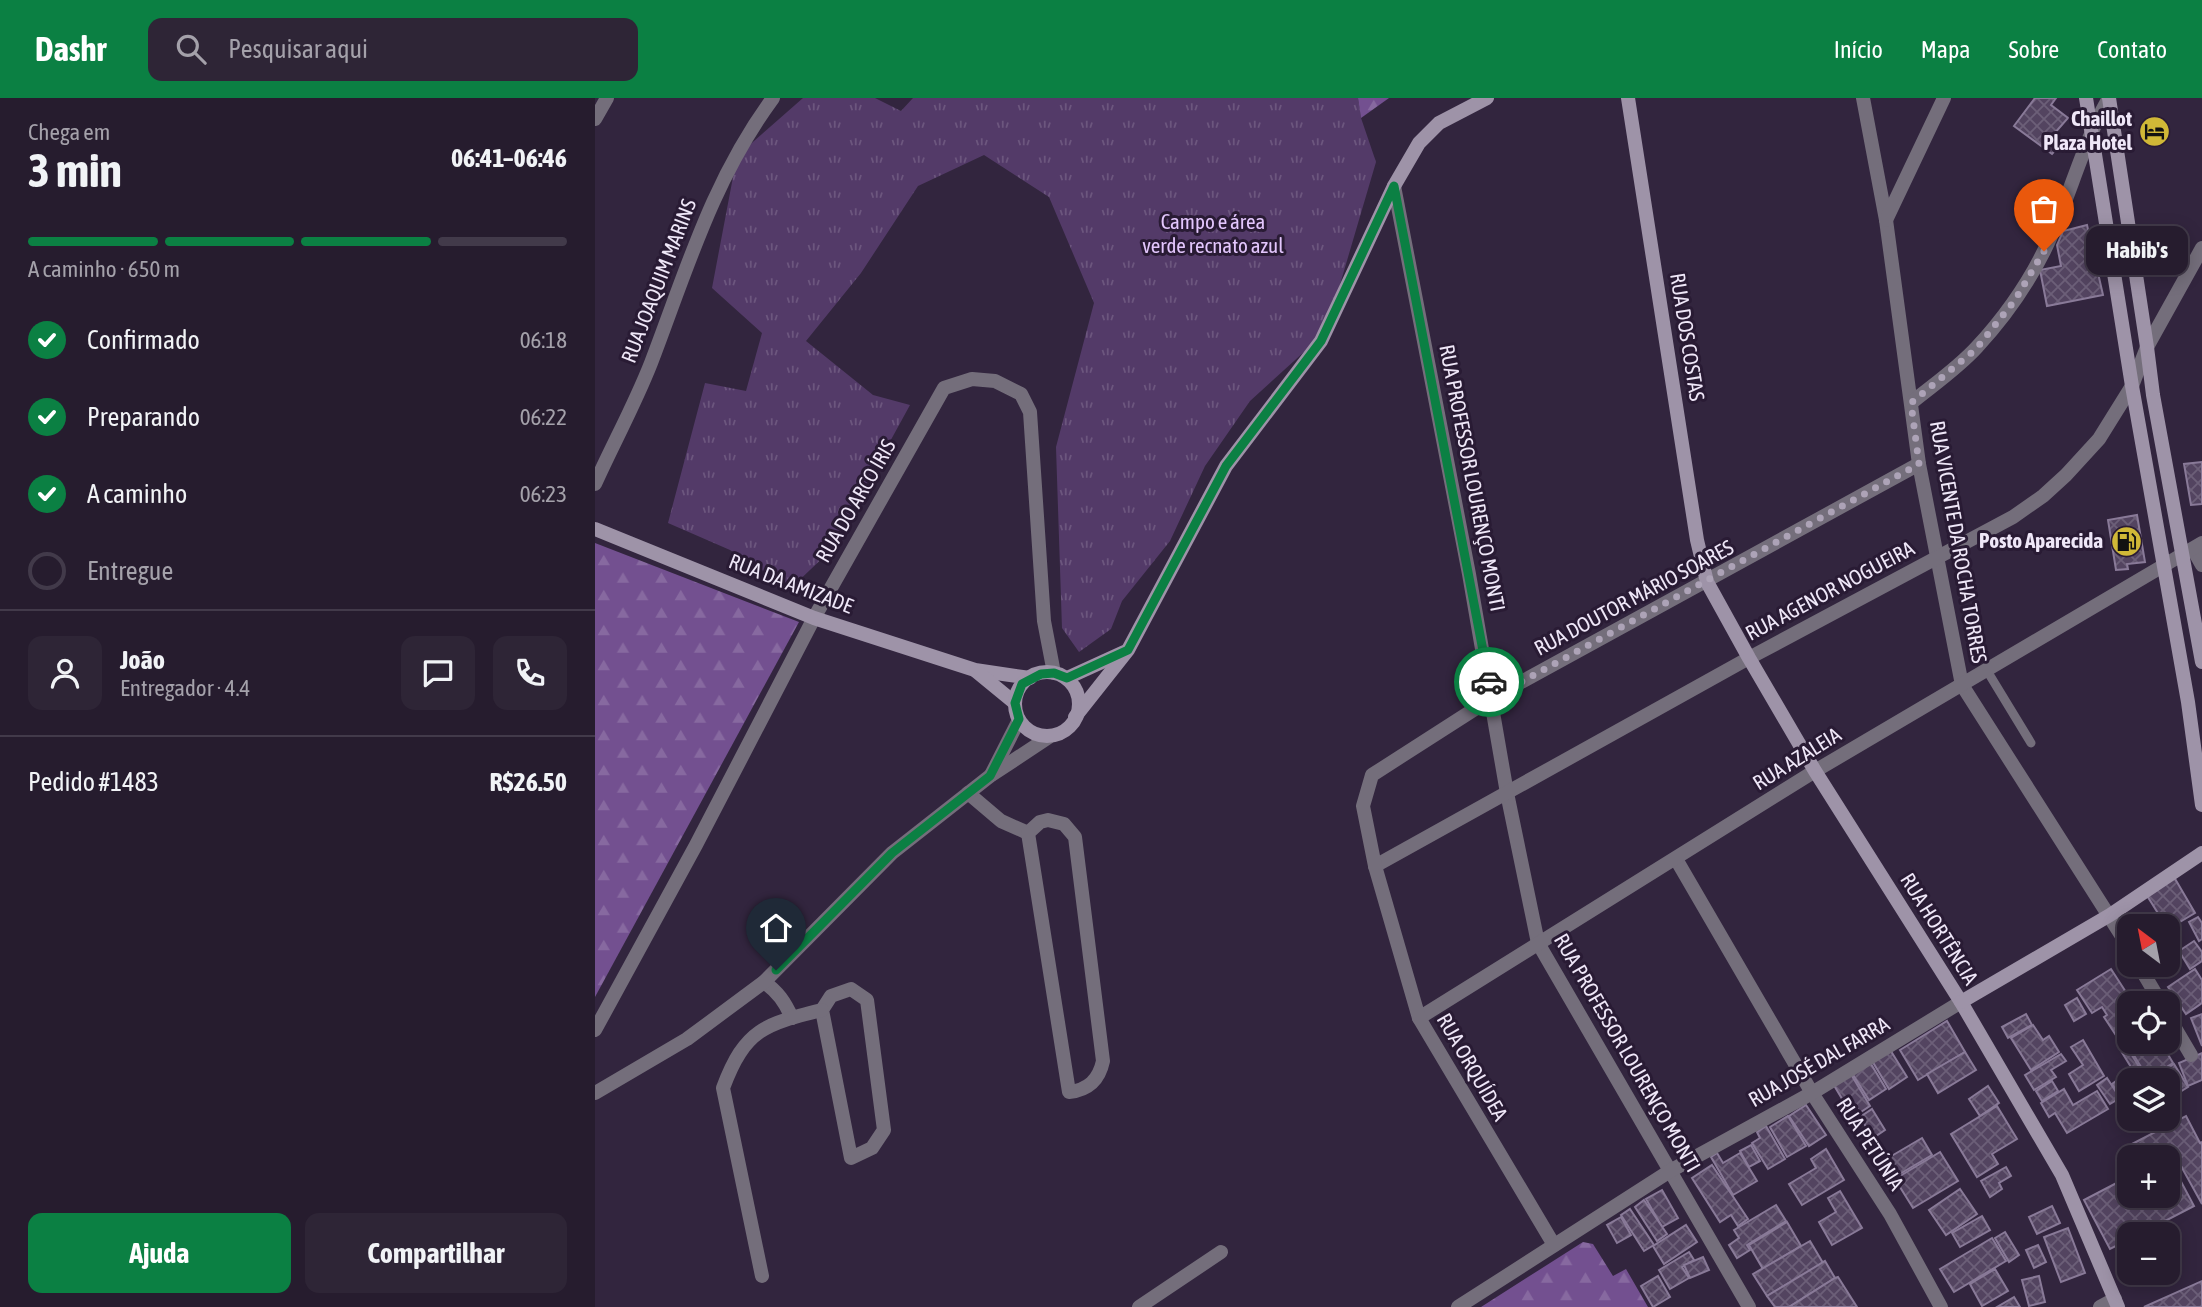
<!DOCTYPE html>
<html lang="pt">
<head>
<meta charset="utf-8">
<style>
	:root { --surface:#261c2e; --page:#2e2536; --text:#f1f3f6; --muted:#a4a1aa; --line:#423a4a; --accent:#0b8043 }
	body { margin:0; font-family:"Asap Condensed",sans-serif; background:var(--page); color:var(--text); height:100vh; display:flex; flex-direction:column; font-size:26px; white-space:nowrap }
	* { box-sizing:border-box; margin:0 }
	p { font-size:23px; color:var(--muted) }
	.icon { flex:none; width:38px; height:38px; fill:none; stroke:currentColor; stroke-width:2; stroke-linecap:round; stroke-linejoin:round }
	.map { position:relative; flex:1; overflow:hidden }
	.drawer { display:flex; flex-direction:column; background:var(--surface); width:595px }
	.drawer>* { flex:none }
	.needle { width:46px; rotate:328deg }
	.controls { position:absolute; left:1522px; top:816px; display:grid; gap:14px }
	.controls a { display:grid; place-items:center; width:63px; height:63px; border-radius:14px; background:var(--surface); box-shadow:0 4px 18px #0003,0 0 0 2px var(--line); font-size:35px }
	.pin { position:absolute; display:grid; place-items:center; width:60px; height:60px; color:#fff; margin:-72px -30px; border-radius:50% 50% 50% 0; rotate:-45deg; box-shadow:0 0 7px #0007 }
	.pin .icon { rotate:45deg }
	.courier { position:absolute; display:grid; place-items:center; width:70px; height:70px; margin:-35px; border:5px solid #0b8043; border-radius:50%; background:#fff; color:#222; box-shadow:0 2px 9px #0007 }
	.bubble { position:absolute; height:49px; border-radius:14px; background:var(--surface); box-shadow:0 4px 18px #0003,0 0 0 2px var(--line); font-size:23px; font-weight:700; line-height:49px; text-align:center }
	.summary em { font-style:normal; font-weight:700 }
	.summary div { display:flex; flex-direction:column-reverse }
	.summary { display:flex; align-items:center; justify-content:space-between; height:119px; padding:0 28px }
	h1 { font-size:46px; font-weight:700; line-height:52px }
	.bar { display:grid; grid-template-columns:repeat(4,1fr); gap:10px 7px; align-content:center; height:84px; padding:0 28px }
	.bar i { height:9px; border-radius:5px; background:var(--line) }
	.bar .current { background:var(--accent) }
	.bar p { grid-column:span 4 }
	.line { display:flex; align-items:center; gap:18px; padding:0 28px; border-top:2px solid var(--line) }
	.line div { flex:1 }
	.round { display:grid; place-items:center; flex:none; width:74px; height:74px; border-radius:14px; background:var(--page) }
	ol { padding:0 28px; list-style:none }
	li { display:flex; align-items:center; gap:21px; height:77px }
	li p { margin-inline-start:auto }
	li .icon { padding:7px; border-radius:50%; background:var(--accent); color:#fff; stroke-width:4 }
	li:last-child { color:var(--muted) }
	li i { width:38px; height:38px; border:4px solid var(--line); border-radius:50% }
	.action { display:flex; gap:14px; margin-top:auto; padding:14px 28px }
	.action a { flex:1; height:80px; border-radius:14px; background:var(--accent); color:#fff; font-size:28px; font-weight:700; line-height:80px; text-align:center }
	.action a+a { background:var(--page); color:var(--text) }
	header { display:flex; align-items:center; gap:42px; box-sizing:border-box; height:98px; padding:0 35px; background:var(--accent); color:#fff }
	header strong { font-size:33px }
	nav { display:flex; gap:38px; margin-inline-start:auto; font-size:24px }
	.search { width:490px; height:63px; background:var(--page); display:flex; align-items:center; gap:18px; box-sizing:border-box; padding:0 24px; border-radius:14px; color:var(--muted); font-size:26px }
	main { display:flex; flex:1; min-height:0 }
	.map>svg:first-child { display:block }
	.grass { fill:url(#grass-tufts) }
	.forest { fill:url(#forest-firs) }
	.building { fill:url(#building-cross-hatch); stroke:#897a98; stroke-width:2 }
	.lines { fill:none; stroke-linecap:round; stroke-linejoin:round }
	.lane { stroke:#746e7b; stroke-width:9 }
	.street { stroke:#746e7b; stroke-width:14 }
	.secondary { stroke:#9e93a8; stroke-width:14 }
	.done { stroke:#ada3b7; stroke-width:7; stroke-dasharray:0 12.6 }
	.route { stroke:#0b8043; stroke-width:9 }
	.labels { text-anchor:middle; stroke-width:6; stroke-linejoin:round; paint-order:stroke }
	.poi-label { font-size:21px; font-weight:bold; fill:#efe7f8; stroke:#291b34; text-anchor:end }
	.park-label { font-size:21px; fill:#e3c6fd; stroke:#291b34 }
	.street-label { font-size:21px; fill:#efe7f8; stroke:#291b34 }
</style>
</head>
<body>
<header>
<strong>Dashr</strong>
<div class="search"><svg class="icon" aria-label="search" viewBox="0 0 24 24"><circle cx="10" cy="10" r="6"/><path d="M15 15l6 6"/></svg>Pesquisar aqui</div>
<nav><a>Início</a><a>Mapa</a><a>Sobre</a><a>Contato</a></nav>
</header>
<main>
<section class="drawer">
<div class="summary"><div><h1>3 min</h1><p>Chega em</p></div><em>06:41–06:46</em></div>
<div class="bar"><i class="current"></i><i class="current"></i><i class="current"></i><i></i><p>A caminho · 650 m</p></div>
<ol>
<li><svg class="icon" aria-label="check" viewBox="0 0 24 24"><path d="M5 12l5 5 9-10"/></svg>Confirmado<p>06:18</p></li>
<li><svg class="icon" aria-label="check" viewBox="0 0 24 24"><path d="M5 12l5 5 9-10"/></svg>Preparando<p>06:22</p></li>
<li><svg class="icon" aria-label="check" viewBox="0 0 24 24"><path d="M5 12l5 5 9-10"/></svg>A caminho<p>06:23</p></li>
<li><i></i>Entregue</li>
</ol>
<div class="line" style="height:126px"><a class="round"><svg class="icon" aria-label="person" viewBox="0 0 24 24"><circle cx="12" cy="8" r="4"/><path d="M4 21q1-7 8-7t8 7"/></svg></a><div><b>João</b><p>Entregador · 4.4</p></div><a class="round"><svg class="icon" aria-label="chat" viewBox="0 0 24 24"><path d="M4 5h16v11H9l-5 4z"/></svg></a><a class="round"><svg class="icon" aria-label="phone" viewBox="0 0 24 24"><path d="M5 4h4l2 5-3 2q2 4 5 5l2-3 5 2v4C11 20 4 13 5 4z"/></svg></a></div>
<div class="line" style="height:91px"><div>Pedido #1483</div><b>R$26.50</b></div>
<div class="action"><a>Ajuda</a><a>Compartilhar</a></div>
</section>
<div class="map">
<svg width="1607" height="1209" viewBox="0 0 1607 1209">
	<defs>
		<pattern id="grass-tufts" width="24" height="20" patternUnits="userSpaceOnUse" patternTransform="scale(1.75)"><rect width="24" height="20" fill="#533a68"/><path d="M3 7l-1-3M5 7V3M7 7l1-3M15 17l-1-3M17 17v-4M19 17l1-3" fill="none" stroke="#6c567e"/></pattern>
		<pattern id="forest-firs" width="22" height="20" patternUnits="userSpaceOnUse" patternTransform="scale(1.75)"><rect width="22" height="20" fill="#735090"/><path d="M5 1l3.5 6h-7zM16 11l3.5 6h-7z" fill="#8769a0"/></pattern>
		<pattern id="building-cross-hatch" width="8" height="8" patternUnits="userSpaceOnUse" patternTransform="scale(1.75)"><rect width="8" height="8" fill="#534460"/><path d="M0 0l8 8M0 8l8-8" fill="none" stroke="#6c5f78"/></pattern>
	</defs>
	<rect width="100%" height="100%" fill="#32253e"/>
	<path class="grass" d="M208 0H280L306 13 318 0H763L766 20 781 64 731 234 655 303 610 368 575 443 527 503 516 531 484 554 467 530 461 349 499 205 454 99 389 57 323 88 266 175 211 243 278 297 315 307 235 453 196 490 135 452 73 425 110 285 151 293 167 235 117 190 142 58Z"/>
	<g class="forest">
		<path d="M763 0H794L766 20Z"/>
		<path d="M0 445 204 524 0 899Z"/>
		<path d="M988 1144 998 1146 1018 1178 1031 1171 1053 1209H886Z"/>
	</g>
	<g class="building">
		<path d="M1440 0H1461L1456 7 1473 20 1458 37 1467 45 1457 56 1419 28Z"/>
		<path d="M1492 127 1508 197 1452 208 1445 172 1466 168 1462 147 1468 133Z"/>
		<path d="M1607 364V406L1596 407 1589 366Z"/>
		<path d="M1542 417 1550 464 1532 466 1533 471 1521 472 1513 422Z"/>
		<path d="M1579 779 1600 815 1573 831V828H1571L1551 796Z"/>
		<path d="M1603 819 1607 825V841L1604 843 1594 824Z"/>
		<path d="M1599 843 1607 854V863L1595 871 1584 853Z"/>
		<path d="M1516 871 1538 905H1535V935L1524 942 1509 919 1512 917 1507 909 1497 915 1482 892Z"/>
		<path d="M1600 871 1607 882V905L1591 916 1573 889Z"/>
		<path d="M1482 900 1491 916 1479 923 1470 907Z"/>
		<path d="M1431 916 1437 927 1413 940 1407 929Z"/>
		<path d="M1607 916V948L1596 920Z"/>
		<path d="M1352 923 1370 954 1323 982 1305 952Z"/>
		<path d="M1438 927 1448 942 1454 938 1464 954 1436 972 1416 940Z"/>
		<path d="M1535 937V943H1565L1578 965 1560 976 1563 982H1554L1529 941Z"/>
		<path d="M1488 942 1509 978 1484 993 1474 976 1488 967 1476 949Z"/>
		<path d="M1529 944 1552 982H1544L1523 948Z"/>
		<path d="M1294 950 1312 979 1294 991 1276 961Z"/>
		<path d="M1370 954 1381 972 1343 995 1332 976Z"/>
		<path d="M1607 955V982L1593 988 1584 965Z"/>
		<path d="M1466 956 1471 963 1456 972 1461 979 1439 992 1430 977Z"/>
		<path d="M1273 961 1291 991 1274 1002 1255 972Z"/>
		<path d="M1579 966 1593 989 1575 1000 1573 982H1565L1562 976Z"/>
		<path d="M1254 973 1275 1008 1258 1019 1237 984Z"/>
		<path d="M1535 973 1541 982H1535V1013L1517 986Z"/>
		<path d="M1512 980 1525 1000 1515 1006 1502 987Z"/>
		<path d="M1457 983 1463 993 1447 1003 1441 993Z"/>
		<path d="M1393 988 1404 1005 1385 1018 1374 1001Z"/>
		<path d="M1469 991 1478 1007 1502 993 1513 1011 1472 1035 1460 1015 1454 1019 1446 1005Z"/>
		<path d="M1211 1007 1231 1037 1214 1048 1194 1018Z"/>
		<path d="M1402 1008 1422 1041 1397 1056 1403 1066 1382 1079 1356 1036Z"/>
		<path d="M1277 1011 1290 1032 1278 1040 1265 1019Z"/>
		<path d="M1193 1018 1211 1048 1192 1059 1175 1029Z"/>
		<path d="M1591 1018 1605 1045 1607 1044V1106L1581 1059H1544L1537 1046Z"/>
		<path d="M1171 1028 1190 1061 1173 1071 1157 1045 1165 1040 1162 1034Z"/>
		<path d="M1327 1040 1337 1057 1298 1080 1288 1063Z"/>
		<path d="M1156 1047 1165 1063 1154 1069 1145 1053Z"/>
		<path d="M1231 1051 1249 1082 1207 1107 1194 1086 1221 1070 1216 1061Z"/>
		<path d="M1345 1054 1363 1083 1318 1110 1300 1081Z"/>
		<path d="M1122 1055 1128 1065 1145 1055 1162 1083 1138 1097 1116 1059Z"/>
		<path d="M1573 1059 1599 1108 1545 1136H1535V1141L1515 1151 1489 1102 1535 1078V1097H1573Z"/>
		<path d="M1117 1067 1153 1121 1143 1128 1136 1117 1125 1124 1097 1080Z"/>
		<path d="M1411 1069 1416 1078 1404 1085 1407 1091 1395 1099 1386 1083Z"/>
		<path d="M1365 1091 1382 1116 1351 1137 1334 1112Z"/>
		<path d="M1067 1092 1083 1120 1067 1129 1051 1101Z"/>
		<path d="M1245 1093 1267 1130 1237 1147 1224 1124 1241 1114 1233 1100Z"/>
		<path d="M1049 1102 1072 1136 1062 1143 1040 1109Z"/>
		<path d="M1181 1107 1191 1123 1152 1147 1155 1152 1142 1160 1134 1147 1144 1140 1139 1132Z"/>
		<path d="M1457 1108 1465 1125 1442 1136 1434 1119Z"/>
		<path d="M1035 1111 1059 1147 1049 1153 1026 1117Z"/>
		<path d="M1387 1118 1395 1132 1365 1149 1357 1135Z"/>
		<path d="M1026 1119 1036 1137 1022 1145 1012 1127Z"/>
		<path d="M1192 1124 1206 1148 1168 1171 1154 1147Z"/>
		<path d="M1091 1127 1102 1144 1069 1166 1058 1148Z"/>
		<path d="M1473 1130 1490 1175 1466 1184 1449 1139Z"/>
		<path d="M1410 1134 1424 1157 1414 1164 1400 1140Z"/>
		<path d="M1397 1140 1411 1163 1359 1194 1345 1171Z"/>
		<path d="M1215 1143 1228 1165 1172 1198 1158 1176Z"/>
		<path d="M1443 1147 1451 1164 1439 1170 1431 1152Z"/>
		<path d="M1094 1154 1099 1162 1087 1169 1094 1180 1075 1191 1064 1172Z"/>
		<path d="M1108 1159 1114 1172 1095 1180 1089 1167Z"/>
		<path d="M1230 1163 1240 1180 1194 1209H1180L1172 1198Z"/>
		<path d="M1400 1171 1413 1193 1387 1208 1375 1186Z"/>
		<path d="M1063 1178 1075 1199 1058 1209 1046 1188Z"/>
		<path d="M1444 1178 1450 1204 1434 1208 1427 1182Z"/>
		<path d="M1243 1179 1262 1209H1194L1240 1180Z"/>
		<path d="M1607 1183V1209H1549Z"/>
		<path d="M1419 1199 1425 1209H1402Z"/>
	</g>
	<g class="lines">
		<path class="lane" d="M1391 571 1436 645"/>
		<g class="street">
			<path d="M1268 0 1291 122 1324 366 1367 587 1535 851"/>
			<path d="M0 21 12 0"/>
			<path d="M799 88 874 476 912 695 943 845 1154 1209"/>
			<path d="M1291 122 1349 0"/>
			<path d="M1316 305C1338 287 1363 270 1382 249 1408 221 1432 187 1449 153 1474 103 1486 48 1514 0"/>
			<path d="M0 386C18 346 40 306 56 265 92 171 117 83 178 0"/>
			<path d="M1598 451 1607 467"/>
			<path d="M396 677 424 622"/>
			<path d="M373 695 406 723 433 735"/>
			<path d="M453 722 469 726 480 739 508 963C504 982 493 992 474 994L433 735 445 724Z"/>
			<path d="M1081 761 1217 995 1295 1116 1346 1209"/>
			<path d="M780 768 1154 560 1418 419 1448 398 1471 377 1504 341 1537 288 1552 249 1607 150"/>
			<path d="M1543 866 1566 905"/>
			<path d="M169 884C183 894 190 904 197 920"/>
			<path d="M256 891 272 902 289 1032 277 1050 256 1060 227 912 236 898Z"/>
			<path d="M1573 918 1596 957"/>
			<path d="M824 920 1220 673 1607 445"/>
			<path d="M0 932 101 747 219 520 349 290 377 281 400 283 426 296 435 314 449 523 459 575"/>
			<path d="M0 995 92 941 169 884 297 755 395 678 454 639"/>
			<path d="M959 1147 824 920 780 768 768 708 777 677 897 600 1324 366"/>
			<path d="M167 1178 128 990C150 931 170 926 227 912"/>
			<path d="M544 1209 626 1154"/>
			<path d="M863 1209 1075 1073 1217 995 1366 904"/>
			<path d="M1505 1209 1520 1201"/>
		</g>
		<g class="secondary">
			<path d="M1033 0 1102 442 1112 484 1154 560 1220 673 1366 904 1467 1077 1523 1209"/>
			<path d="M1491 0 1537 288 1593 604 1607 707"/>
			<path d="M1514 0 1552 249 1558 297 1607 564"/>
			<path d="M0 431 219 520 380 572 435 580"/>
			<path d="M381 573 420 605"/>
			<circle cx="452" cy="606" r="32"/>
			<path d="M472 580 529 554"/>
			<path d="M480 619 533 552 631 368 726 243 799 88 824 45 844 25 892 0"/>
			<path d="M1366 904 1515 817 1607 755"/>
		</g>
	</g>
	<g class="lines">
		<path class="done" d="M894 584 897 600 1324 366 1316 305 1381 251 1420 202 1449 153"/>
		<path class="route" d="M181 872 297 755 395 678 424 621 420 605 427 586 446 576 459 575 472 580 533 552 631 368 726 243 799 88 894 584"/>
	</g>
	<defs>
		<symbol id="hotel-disc" viewBox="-11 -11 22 22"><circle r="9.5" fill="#d0b837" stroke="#291b34"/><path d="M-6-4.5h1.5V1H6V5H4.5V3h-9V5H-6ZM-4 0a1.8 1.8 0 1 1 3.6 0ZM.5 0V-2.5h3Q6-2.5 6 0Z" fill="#111"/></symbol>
		<symbol id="fuel-disc" viewBox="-11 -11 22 22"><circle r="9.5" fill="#d0b837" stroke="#291b34"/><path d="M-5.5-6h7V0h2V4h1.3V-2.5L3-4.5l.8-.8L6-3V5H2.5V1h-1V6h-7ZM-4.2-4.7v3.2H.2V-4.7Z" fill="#111"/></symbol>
	</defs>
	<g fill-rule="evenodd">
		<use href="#hotel-disc" x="1542" y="16" width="35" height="35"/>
		<use href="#fuel-disc" x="1514" y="426" width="35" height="35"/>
	</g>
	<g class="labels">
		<g class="poi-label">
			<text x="1537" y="28">Chaillot<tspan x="1537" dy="24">Plaza Hotel</tspan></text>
			<text x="1508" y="450">Posto Aparecida</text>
		</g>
		<g class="park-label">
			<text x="618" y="131">Campo e área<tspan x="618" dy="24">verde recnato azul</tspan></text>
		</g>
		<g class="street-label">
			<text transform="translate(64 183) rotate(-69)" y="7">RUA JOAQUIM MARINS</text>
			<text transform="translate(1092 239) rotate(81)" y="7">RUA DOS COSTAS</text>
			<text transform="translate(877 380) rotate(79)" y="7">RUA PROFESSOR LOURENÇO MONTI</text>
			<text transform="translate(261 403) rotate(-60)" y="7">RUA DO ARCO ÍRIS</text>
			<text transform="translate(1363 444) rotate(80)" y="7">RUA VICENTE DA ROCHA TORRES</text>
			<text transform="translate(196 486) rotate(21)" y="7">RUA DA AMIZADE</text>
			<text transform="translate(1235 493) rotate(-28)" y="7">RUA AGENOR NOGUEIRA</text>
			<text transform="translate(1039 500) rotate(-28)" y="7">RUA DOUTOR MÁRIO SOARES</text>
			<text transform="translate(1202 661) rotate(-32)" y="7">RUA AZALEIA</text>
			<text transform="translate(1344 831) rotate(58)" y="7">RUA HORTÊNCIA</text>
			<text transform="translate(1032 955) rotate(60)" y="7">RUA PROFESSOR LOURENÇO MONTI</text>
			<text transform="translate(1224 964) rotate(-30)" y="7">RUA JOSÉ DAL FARRA</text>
			<text transform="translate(877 969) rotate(60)" y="7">RUA ORQUÍDEA</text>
			<text transform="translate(1275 1046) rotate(57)" y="7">RUA PETÚNIA</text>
		</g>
	</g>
</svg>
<div class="controls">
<a><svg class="needle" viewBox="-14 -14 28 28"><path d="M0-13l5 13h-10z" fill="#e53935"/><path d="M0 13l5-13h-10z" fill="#a4a1aa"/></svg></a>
<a><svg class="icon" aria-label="locate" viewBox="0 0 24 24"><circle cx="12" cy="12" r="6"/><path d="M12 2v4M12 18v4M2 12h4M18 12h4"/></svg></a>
<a><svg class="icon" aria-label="layers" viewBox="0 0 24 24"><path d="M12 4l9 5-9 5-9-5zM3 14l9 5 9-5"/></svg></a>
<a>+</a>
<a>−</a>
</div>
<div class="pin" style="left:1449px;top:153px;background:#ea580c"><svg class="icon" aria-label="bag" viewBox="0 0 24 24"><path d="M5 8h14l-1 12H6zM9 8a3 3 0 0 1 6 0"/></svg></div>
<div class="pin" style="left:181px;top:872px;background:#1f2937"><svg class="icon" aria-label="home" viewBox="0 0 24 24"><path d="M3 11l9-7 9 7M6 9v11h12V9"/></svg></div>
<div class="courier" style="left:894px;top:584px"><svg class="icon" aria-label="car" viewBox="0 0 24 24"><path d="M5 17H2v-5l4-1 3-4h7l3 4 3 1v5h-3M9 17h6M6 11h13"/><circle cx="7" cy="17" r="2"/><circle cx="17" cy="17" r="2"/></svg></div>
<div class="bubble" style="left:1491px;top:128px;width:102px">Habib's</div>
</div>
</main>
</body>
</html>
